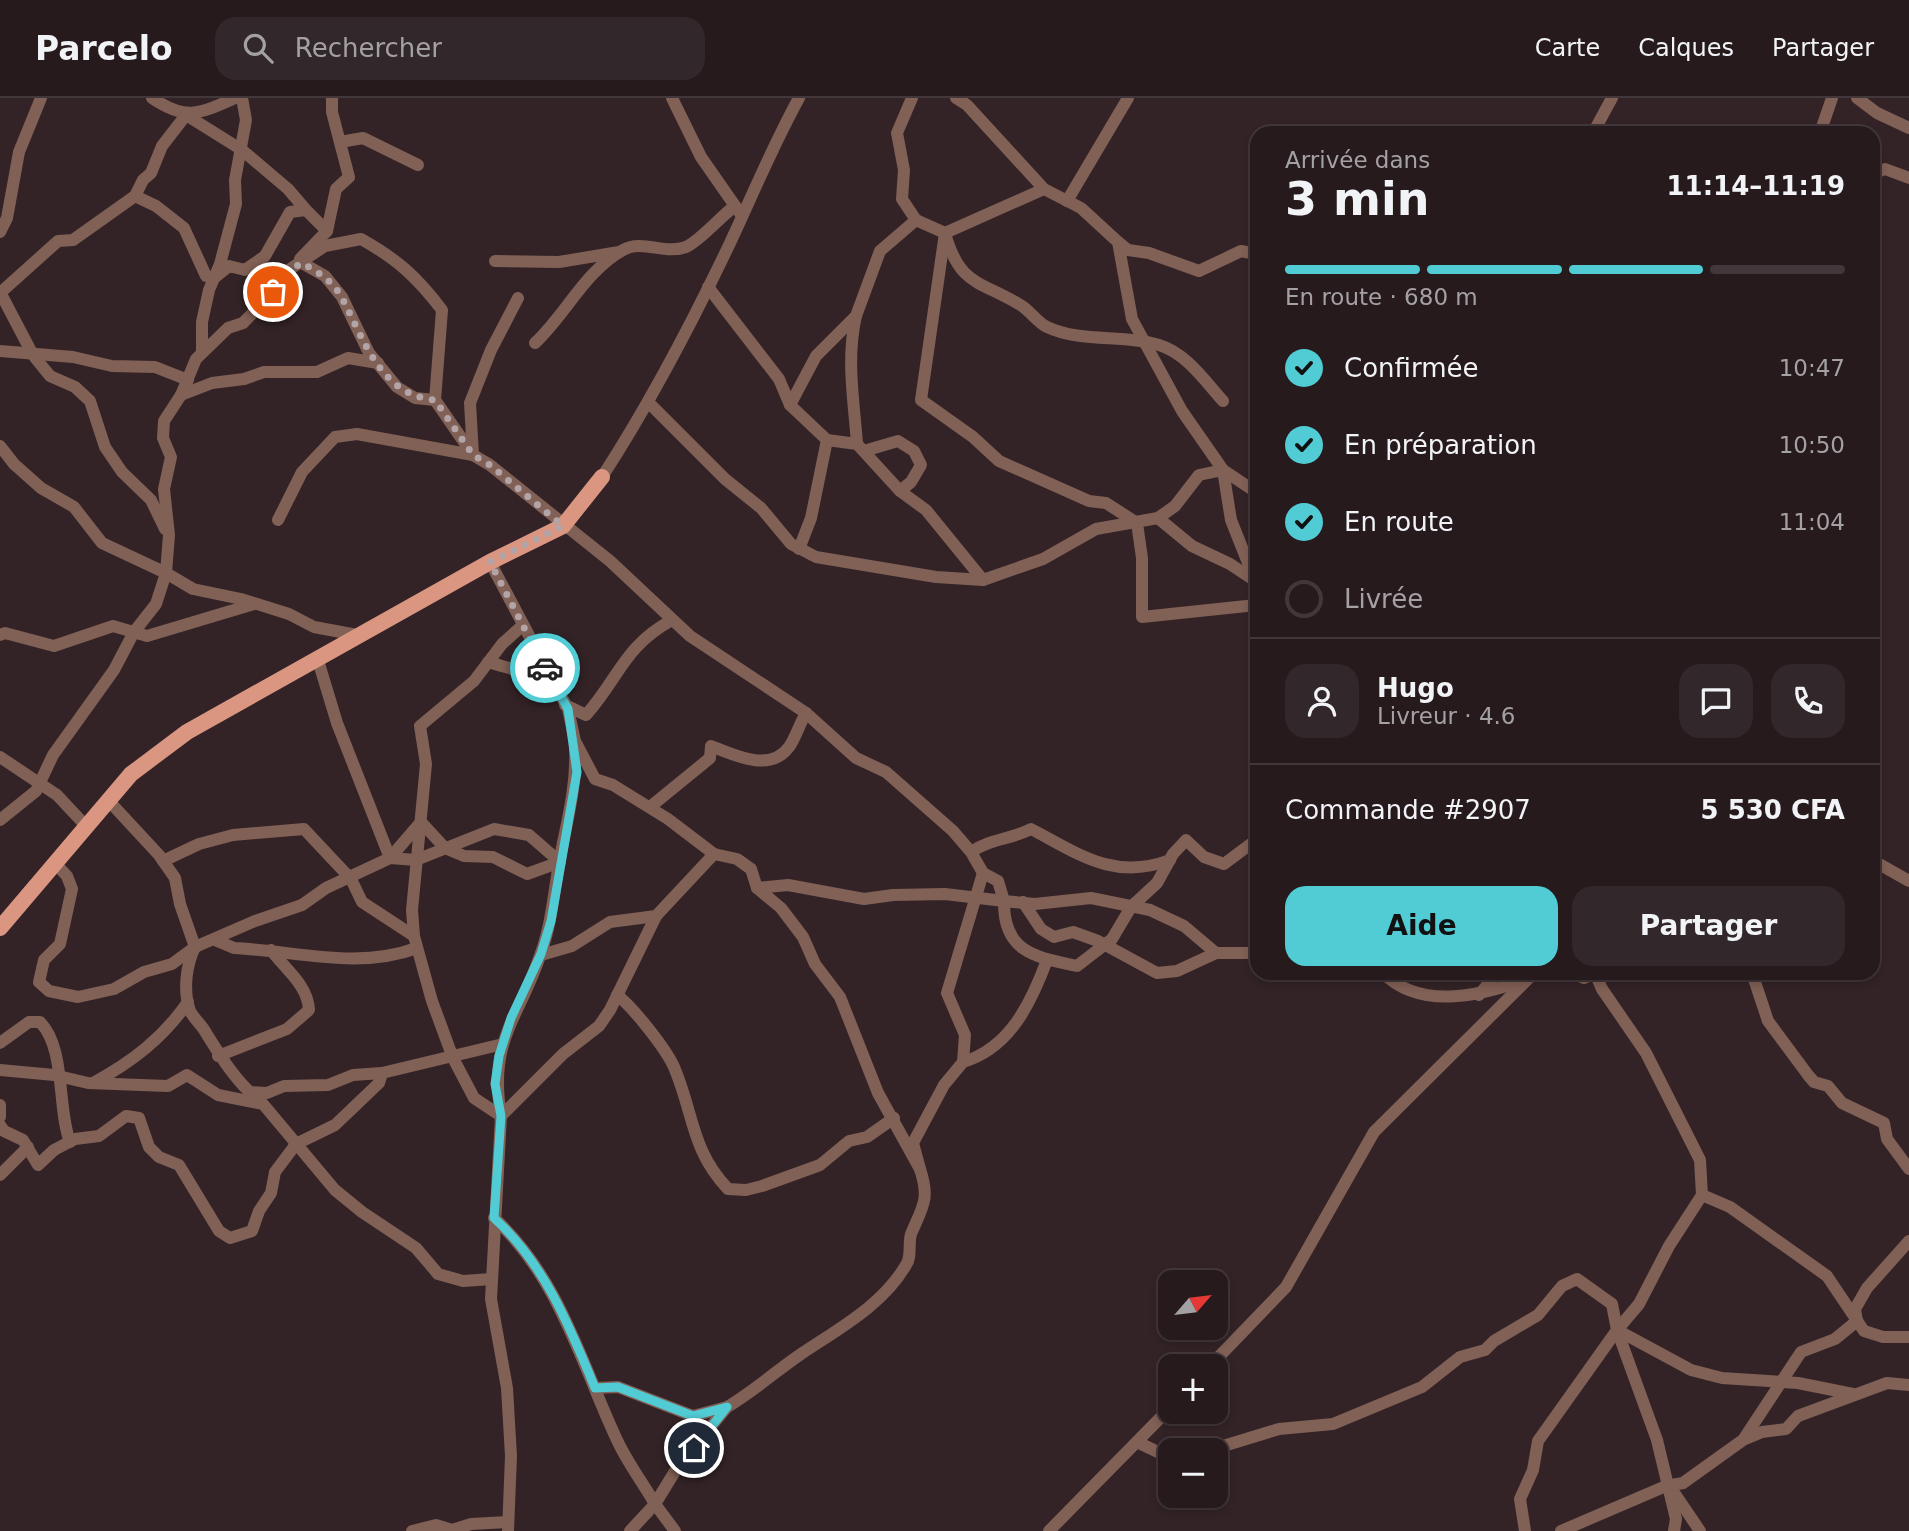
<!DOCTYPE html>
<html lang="fr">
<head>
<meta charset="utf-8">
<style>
	:root { --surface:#261a1d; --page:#32272a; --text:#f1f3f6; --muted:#a4a1a4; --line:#42383b; --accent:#51ccd5 }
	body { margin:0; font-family:"DejaVu Sans",sans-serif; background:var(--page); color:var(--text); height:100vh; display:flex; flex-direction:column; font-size:26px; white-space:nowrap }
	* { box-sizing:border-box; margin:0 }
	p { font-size:23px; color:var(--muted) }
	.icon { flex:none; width:38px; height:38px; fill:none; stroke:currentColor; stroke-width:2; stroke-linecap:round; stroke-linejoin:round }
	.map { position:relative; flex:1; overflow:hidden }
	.side { position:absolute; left:1250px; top:28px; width:630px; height:854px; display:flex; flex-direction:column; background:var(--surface); border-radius:21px; box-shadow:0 4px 10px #0003,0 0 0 2px var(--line) }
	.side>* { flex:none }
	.needle { width:46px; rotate:62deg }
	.tools { position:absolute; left:1158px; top:1172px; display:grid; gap:14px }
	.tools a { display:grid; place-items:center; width:70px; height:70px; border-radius:14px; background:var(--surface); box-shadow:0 4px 10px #0003,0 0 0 2px var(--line); font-size:35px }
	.pin { position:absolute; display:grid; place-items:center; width:60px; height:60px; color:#fff; margin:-30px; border:4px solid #fff; border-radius:50%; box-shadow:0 2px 7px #0007 }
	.courier { position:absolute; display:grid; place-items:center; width:70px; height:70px; margin:-35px; border:5px solid #51ccd5; border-radius:50%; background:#fff; color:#222; box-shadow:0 2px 9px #0007 }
	.summary em { font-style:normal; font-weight:800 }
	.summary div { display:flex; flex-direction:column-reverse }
	.summary { display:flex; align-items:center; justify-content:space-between; height:119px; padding:0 35px }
	h1 { font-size:46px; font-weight:800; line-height:52px }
	.bar { display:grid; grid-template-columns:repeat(4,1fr); gap:10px 7px; align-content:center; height:84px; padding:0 35px }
	.bar i { height:9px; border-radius:5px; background:var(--line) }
	.bar .on { background:var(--accent) }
	.bar p { grid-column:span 4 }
	.line { display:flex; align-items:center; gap:18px; padding:0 35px; border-top:2px solid var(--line) }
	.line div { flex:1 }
	.round { display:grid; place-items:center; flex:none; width:74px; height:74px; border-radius:21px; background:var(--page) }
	ol { padding:0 35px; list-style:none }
	li { display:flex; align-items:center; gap:21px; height:77px }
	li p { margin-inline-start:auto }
	li .icon { padding:7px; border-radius:50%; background:var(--accent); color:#111; stroke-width:4 }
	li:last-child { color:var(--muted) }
	li i { width:38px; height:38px; border:4px solid var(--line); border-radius:50% }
	.button { display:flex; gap:14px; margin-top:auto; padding:14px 35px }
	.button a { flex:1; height:80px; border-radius:21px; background:var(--accent); color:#111; font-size:28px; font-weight:800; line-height:80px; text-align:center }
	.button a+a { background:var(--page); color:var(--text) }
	header { display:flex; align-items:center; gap:42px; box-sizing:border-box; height:98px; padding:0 35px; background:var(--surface); border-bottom:2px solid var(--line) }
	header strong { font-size:33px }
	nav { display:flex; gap:38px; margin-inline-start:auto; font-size:24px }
	.search { width:490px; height:63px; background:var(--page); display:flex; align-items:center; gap:18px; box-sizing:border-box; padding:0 24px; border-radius:21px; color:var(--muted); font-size:26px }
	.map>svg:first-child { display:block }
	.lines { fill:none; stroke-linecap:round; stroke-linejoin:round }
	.minor { stroke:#816055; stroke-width:12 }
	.major { stroke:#da9680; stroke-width:16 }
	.done { stroke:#b2a4a7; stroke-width:7; stroke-dasharray:0 12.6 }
	.route { stroke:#51ccd5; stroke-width:9 }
</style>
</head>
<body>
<header>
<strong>Parcelo</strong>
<div class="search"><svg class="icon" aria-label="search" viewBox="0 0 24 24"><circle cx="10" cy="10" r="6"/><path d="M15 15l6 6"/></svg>Rechercher</div>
<nav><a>Carte</a><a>Calques</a><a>Partager</a></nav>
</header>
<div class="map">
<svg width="1909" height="1433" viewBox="0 0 1909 1433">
	<rect width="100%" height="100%" fill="#332327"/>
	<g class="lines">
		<g class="minor">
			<path d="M152 0C186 23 199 16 235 0"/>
			<path d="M672 0 701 59 740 115"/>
			<path d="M912 0 897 35 904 72 902 101 916 122 880 153 856 218 816 258 790 307 827 342 857 346 900 393 926 412 983 482"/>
			<path d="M956 0 967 7 1044 91 1081 110 1118 144 1132 221 1182 313 1223 372 1256 394"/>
			<path d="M1857 0 1877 15 1909 30"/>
			<path d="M1593 35 1612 0"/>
			<path d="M1820 35 1832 0"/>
			<path d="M340 44 363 40 418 67"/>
			<path d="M1872 76 1885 71 1909 80"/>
			<path d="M1044 91 945 135 921 302 973 339 999 363 1089 403 1106 405 1137 425 1142 460V519L1256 507"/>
			<path d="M1067 103 1128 0"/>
			<path d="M306 112 288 91 242 52 186 17 162 48 151 75 143 82 135 98 156 108 184 130 206 178 214 180 229 168 245 172 265 158 290 114 306 112 327 133 336 91 349 79 332 14V0"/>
			<path d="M916 122 945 135C960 189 980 182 1022 208 1031 214 1038 225 1047 229 1081 245 1124 236 1159 247 1186 255 1205 283 1223 303"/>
			<path d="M0 134 7 120 19 54 41 0"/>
			<path d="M1118 144 1128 152 1149 155 1199 173 1241 153 1256 156"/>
			<path d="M300 161 327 133"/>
			<path d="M495 163 559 164 619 154"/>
			<path d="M302 165 325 178 342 199 369 255 397 289 415 300 435 302"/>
			<path d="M708 189 779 281 790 307"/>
			<path d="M0 194 33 257 50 278 75 289 90 303 105 349 122 374 151 402 165 431"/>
			<path d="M0 195 58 143 73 142 135 98"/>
			<path d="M856 218C846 261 854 303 857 346"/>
			<path d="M535 245C566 216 585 173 623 152 643 141 664 157 686 149 700 143 721 118 735 108"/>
			<path d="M0 253 73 259 112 268 155 269 188 282"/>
			<path d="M202 254V224L209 192 220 166 236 106 235 82 246 22 242 0"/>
			<path d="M181 297 212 285 244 281 264 274H317L348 260 378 265"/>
			<path d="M648 304 725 381 761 410 791 446 816 459 936 479 983 482 1043 461 1096 431 1158 420 1175 408 1199 377 1223 372 1231 422 1256 485"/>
			<path d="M0 348 14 366 41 390 74 409 102 445 166 475 156 506 134 534 114 572 53 657 36 693 0 722"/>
			<path d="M864 353 898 343 914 353 921 367 911 384 900 393"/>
			<path d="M473 357 470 305 491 252 518 200"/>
			<path d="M602 379C650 305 692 225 730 145 753 96 773 47 799 0"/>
			<path d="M1158 420 1192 448 1230 466 1254 482"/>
			<path d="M278 422 302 374 335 339 357 336 473 357 490 367 610 463 690 538 806 615 856 660 886 674 953 733 971 754 983 775 998 783 1004 803 1035 806 1091 800 1150 812 1184 828 1216 855H1256"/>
			<path d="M799 451 811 420 827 342"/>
			<path d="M490 464 568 611 575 643 595 681 613 687 668 721 714 756 656 818 610 912 599 928 563 956 501 1018 491 1201 507 1290 511 1358 508 1433"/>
			<path d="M523 527 502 546 474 583 420 628 426 666 412 812 414 838 432 903 453 960 474 1000 501 1018C488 941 519 921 541 855 552 824 554 792 560 760 567 723 577 687 575 649"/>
			<path d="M0 537 5 535 54 548 113 528 147 538 254 506"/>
			<path d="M357 537 314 529 289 516 241 501 193 491 166 475 169 437 164 391 171 359 163 340 164 323 181 297 196 261 228 230 243 225 273 194 281 177 325 148 361 141C397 161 417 179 442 212L435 302 473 357"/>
			<path d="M488 564C510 571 538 575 554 593"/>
			<path d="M565 607 586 617C619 580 624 548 672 522"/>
			<path d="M0 659 57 697 86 728"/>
			<path d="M108 702 159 757 175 780 180 806 195 849C186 867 183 893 190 913 194 921 202 927 206 935 220 957 234 981 255 999"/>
			<path d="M650 709 710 660 711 648C734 657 770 675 789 649 795 641 800 625 806 615"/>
			<path d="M971 754C992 740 1010 742 1031 731 1079 756 1114 783 1170 762"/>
			<path d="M714 756 737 761 751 771 757 790 781 810 803 839 815 866 840 899 878 995 920 1071 913 1045 944 987 963 964 965 937 947 895 983 775"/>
			<path d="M1872 762 1909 783"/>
			<path d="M163 763 199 746 233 737 304 731 351 781 362 804 414 838"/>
			<path d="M55 765 67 778 72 791 60 846 44 862 39 884 49 893 78 899 114 891 144 874 172 866 195 849 255 823 302 807 326 790 390 760 416 762 494 731 529 737 560 764 527 776 493 759 464 758 445 750 421 724 390 760 337 625 317 559"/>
			<path d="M757 790 788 787 864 801 893 797 945 796 1004 803C1003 854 1035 859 1077 868L1112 841 1131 809 1157 785 1173 756 1186 742 1204 759 1224 766 1256 742"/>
			<path d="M1023 804 1041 831 1054 839 1073 834 1098 843 1157 875 1177 873 1216 855"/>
			<path d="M215 842 234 850C297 853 357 872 417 850"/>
			<path d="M541 857 572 848 610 824 656 818"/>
			<path d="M1383 875C1420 912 1478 898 1522 883"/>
			<path d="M1573 875 1584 880 1595 875 1602 891 1646 955 1700 1062 1702 1097 1669 1148 1639 1206 1617 1232 1657 1342 1676 1421 1674 1433"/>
			<path d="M1752 875 1768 923 1808 977 1814 984 1828 988 1842 1005 1884 1025 1887 1041 1909 1071"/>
			<path d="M617 897C633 909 666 951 674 969 694 1016 691 1052 728 1091L746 1092 762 1088 820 1067 849 1043 867 1039 894 1020"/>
			<path d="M1479 897 1497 875"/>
			<path d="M0 945 29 924H40C66 950 57 1010 70 1044"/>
			<path d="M218 958 287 931 309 912C308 887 285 871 271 852"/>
			<path d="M963 964C1010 950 1031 905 1047 862"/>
			<path d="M0 972 54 977 88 985 168 988 187 977 218 997 263 1006 335 1092 362 1114 416 1150 438 1176 463 1183 492 1181"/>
			<path d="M382 975 503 946"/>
			<path d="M93 985C132 964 163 940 188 904"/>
			<path d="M0 1007V1019"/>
			<path d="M0 1027 4 1033 23 1042 38 1067 54 1052 75 1041 99 1038 126 1018 139 1020 149 1049 159 1059 179 1067 219 1133 230 1140 252 1133 259 1113 271 1095 275 1074 296 1046 335 1027 379 985 382 975 353 977 328 987 284 988 267 995 249 994"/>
			<path d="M0 1077 28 1049"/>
			<path d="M1702 1097 1730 1109 1827 1178 1864 1233 1883 1239H1909"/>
			<path d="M494 1120C559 1179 581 1265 617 1342 627 1364 643 1385 655 1406L630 1433"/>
			<path d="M1617 1232 1691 1272 1722 1280 1798 1285 1853 1296"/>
			<path d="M1209 1269 1286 1189 1374 1034 1534 875"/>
			<path d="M595 1290 618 1289 693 1318 727 1309 677 1370 655 1406 675 1433"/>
			<path d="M727 1309C754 1293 776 1273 801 1256 838 1231 883 1207 906 1167 912 1159 908 1146 911 1136 923 1108 930 1101 920 1071"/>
			<path d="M1745 1339 1801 1254 1835 1241 1857 1223 1855 1211 1867 1190 1909 1143"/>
			<path d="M1137 1344 1162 1356H1171"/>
			<path d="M1207 1353 1279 1331 1333 1326 1422 1289 1460 1259 1485 1252 1494 1243 1538 1217 1562 1188 1577 1181 1612 1206 1617 1232 1538 1343 1533 1372 1520 1401 1525 1433"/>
			<path d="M1673 1393 1700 1433"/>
			<path d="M412 1433 436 1427 452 1432 471 1426 508 1424"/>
			<path d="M1049 1433 1171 1309"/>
			<path d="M1561 1433 1666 1388 1683 1385 1743 1342 1762 1334 1786 1331 1798 1318 1887 1285 1909 1287"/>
		</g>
		<path class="major" d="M0 830 131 676 187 634 490 464 563 428 602 379"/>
	</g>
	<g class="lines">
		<path class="done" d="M273 194 281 177 302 165C318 174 333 183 342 200 364 241 380 297 435 302L473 357 490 367 563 428 490 464 545 570"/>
		<path class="route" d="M545 570 568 611 577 674 551 823 541 856 511 920 499 958 495 986 501 1018 494 1120C544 1165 570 1229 595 1290L618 1289 693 1318 727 1309 694 1350"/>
	</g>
</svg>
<div class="tools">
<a><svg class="needle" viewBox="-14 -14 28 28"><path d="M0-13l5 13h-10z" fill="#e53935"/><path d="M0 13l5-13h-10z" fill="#a4a1a4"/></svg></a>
<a>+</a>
<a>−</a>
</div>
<div class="pin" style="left:273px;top:194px;background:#ea580c"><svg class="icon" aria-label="bag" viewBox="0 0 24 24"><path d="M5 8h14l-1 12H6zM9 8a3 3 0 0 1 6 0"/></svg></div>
<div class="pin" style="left:694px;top:1350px;background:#1f2937"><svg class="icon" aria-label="home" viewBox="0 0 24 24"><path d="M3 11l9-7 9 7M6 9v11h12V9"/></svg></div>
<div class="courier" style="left:545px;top:570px"><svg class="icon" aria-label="car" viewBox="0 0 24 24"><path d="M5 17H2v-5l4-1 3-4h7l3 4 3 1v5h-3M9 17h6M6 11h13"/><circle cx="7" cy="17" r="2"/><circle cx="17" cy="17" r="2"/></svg></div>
<section class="side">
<div class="summary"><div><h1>3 min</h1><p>Arrivée dans</p></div><em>11:14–11:19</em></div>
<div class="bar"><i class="on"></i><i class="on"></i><i class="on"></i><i></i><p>En route · 680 m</p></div>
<ol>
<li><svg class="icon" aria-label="check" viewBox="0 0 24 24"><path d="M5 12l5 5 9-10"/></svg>Confirmée<p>10:47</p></li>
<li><svg class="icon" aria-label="check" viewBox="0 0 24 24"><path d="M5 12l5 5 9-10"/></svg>En préparation<p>10:50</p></li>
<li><svg class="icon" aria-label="check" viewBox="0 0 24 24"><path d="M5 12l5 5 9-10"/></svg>En route<p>11:04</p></li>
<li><i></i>Livrée</li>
</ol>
<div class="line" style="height:126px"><a class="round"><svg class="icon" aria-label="person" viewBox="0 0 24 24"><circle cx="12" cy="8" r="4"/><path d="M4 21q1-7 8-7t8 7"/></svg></a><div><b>Hugo</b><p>Livreur · 4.6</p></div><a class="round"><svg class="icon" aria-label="chat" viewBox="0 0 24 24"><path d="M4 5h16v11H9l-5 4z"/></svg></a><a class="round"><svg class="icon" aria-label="phone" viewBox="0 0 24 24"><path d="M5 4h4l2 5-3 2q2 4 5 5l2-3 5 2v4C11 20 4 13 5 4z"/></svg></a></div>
<div class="line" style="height:91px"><div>Commande #2907</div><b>5 530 CFA</b></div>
<div class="button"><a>Aide</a><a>Partager</a></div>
</section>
</div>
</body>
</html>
